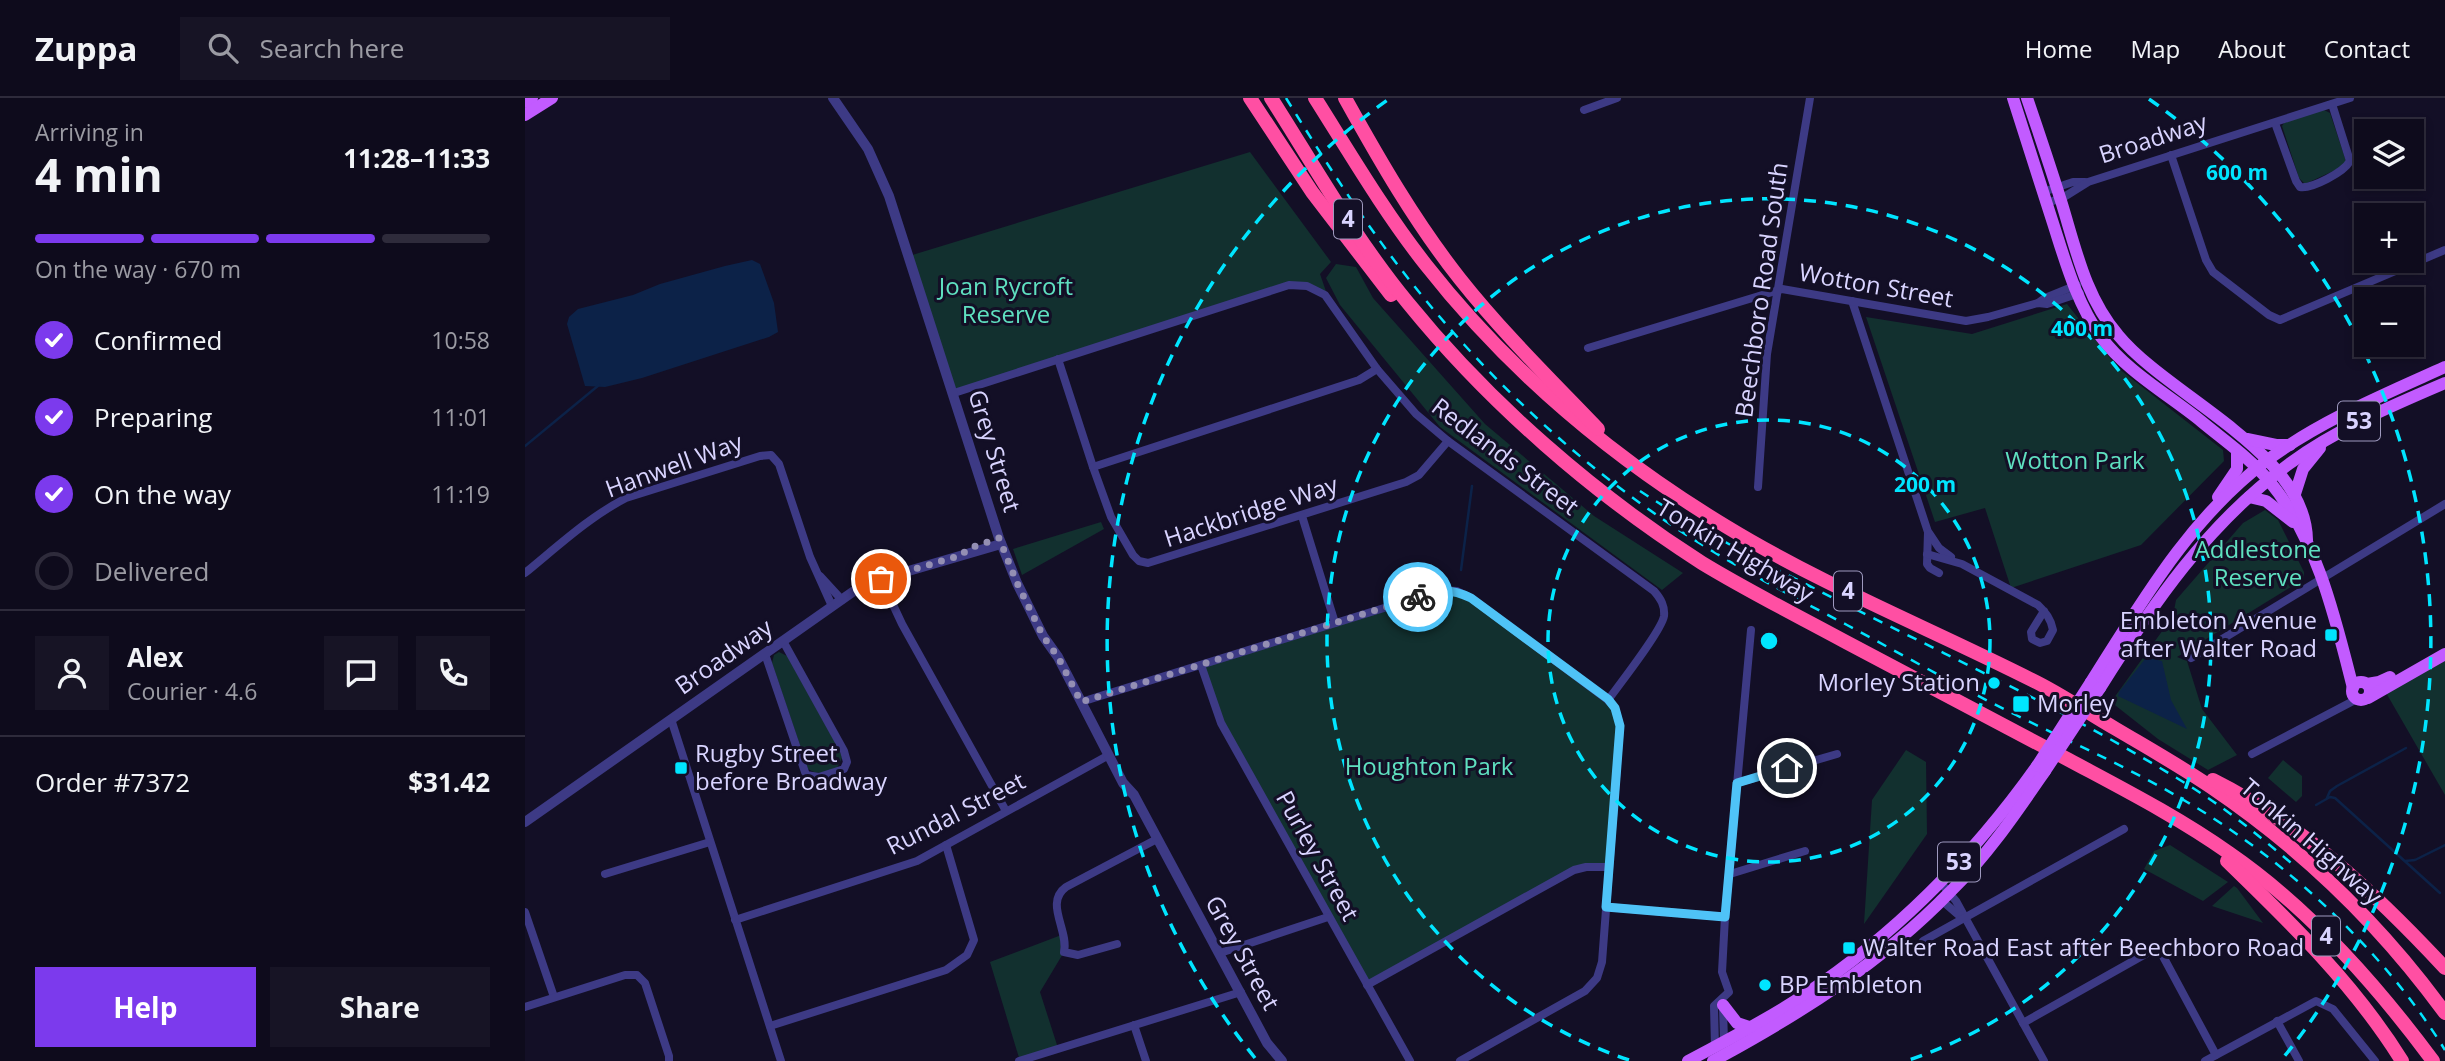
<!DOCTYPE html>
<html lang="en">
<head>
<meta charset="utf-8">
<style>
	:root { --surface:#0e0b1c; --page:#171425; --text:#f1f3f6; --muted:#9b9ba3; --line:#2e2b3b; --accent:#7c3aed }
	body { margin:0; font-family:"Open Sans",sans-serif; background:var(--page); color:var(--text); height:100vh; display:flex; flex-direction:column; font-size:26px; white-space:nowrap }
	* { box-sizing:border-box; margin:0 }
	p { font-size:23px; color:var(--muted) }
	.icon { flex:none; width:38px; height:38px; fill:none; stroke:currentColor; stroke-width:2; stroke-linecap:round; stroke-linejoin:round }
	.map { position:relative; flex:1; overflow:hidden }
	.details { display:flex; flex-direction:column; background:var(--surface); width:525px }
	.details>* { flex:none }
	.tools { position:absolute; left:1829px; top:21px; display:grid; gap:14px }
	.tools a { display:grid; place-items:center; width:70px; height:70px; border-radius:0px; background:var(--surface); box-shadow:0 4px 10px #0003,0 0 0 2px var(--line); font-size:35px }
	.pin { position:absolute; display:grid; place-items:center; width:60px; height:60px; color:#fff; margin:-30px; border:4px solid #fff; border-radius:50%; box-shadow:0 2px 7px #0007 }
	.courier { position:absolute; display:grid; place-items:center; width:70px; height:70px; margin:-35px; border:5px solid #4fc3f7; border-radius:50%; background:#fff; color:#222; box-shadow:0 2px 9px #0007 }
	.overview em { font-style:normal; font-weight:700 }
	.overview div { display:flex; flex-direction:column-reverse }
	.overview { display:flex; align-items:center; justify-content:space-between; height:119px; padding:0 35px }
	h1 { font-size:46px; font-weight:700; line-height:52px }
	.bar { display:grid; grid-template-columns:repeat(4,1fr); gap:10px 7px; align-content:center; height:84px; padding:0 35px }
	.bar i { height:9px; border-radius:5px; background:var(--line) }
	.bar .active { background:var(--accent) }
	.bar p { grid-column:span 4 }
	.line { display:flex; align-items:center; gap:18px; padding:0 35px; border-top:2px solid var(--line) }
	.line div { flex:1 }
	.round { display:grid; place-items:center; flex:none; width:74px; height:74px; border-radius:0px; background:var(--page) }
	ol { padding:0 35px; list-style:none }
	li { display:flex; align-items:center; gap:21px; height:77px }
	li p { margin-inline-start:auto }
	li .icon { padding:7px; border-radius:50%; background:var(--accent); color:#fff; stroke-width:4 }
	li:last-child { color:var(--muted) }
	li i { width:38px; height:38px; border:4px solid var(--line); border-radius:50% }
	.primary-button { display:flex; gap:14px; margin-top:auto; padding:14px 35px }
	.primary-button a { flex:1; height:80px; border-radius:0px; background:var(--accent); color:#fff; font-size:28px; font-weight:700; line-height:80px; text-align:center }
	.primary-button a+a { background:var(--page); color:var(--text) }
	header { display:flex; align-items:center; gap:42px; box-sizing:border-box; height:98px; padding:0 35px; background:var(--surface); border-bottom:2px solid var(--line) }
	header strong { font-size:33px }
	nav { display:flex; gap:38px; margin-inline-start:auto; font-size:24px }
	.search { width:490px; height:63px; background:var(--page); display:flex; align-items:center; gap:18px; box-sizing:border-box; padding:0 24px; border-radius:0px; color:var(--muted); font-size:26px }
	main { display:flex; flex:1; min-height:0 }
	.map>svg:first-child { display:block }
	.green { fill:#12302f }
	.water { fill:#0c2248 }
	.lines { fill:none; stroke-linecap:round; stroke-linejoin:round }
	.stream { stroke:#0c2248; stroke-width:2.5 }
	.minor { stroke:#3d3a85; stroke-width:8 }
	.tertiary { stroke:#3d3a85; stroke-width:10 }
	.primary { stroke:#c25bff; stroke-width:12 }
	.motorway { stroke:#ff4fa3; stroke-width:14 }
	.rail { stroke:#00e5ff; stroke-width:2.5; stroke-dasharray:10 9; stroke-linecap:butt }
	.primary-bridge { stroke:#c25bff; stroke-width:12 }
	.done { stroke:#948fb3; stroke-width:7; stroke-dasharray:0 12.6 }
	.route { stroke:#4fc3f7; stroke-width:9 }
	.ring { fill:none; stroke:#00e5ff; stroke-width:3.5; stroke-dasharray:12 9 }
	.poi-dot { fill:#00e5ff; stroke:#130f26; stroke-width:2.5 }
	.labels { text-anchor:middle; stroke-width:6; stroke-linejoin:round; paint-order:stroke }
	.shield { fill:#130f26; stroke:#9e99be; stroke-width:2 }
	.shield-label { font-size:23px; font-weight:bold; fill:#d9d4ff }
	.street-label { font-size:24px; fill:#d9d4ff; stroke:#130f26 }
	.park-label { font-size:24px; fill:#5fe0c0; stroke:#130f26 }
	.poi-label { font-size:24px; fill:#d9d4ff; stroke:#130f26; text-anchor:start }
	.centre { fill:#00e5ff; stroke:#130f26; stroke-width:3.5 }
	.ring-label { font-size:21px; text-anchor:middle; font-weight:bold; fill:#00e5ff; stroke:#130f26; stroke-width:6; stroke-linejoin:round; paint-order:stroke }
</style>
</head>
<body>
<header>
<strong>Zuppa</strong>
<div class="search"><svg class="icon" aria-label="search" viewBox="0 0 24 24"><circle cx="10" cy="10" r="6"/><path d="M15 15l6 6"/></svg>Search here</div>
<nav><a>Home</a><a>Map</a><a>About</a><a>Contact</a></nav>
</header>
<main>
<section class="details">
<div class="overview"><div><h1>4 min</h1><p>Arriving in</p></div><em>11:28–11:33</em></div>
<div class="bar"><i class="active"></i><i class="active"></i><i class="active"></i><i></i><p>On the way · 670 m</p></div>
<ol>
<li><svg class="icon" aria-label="check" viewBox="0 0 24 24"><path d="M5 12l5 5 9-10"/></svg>Confirmed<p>10:58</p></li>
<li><svg class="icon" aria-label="check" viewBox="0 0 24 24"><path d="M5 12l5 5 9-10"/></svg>Preparing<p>11:01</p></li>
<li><svg class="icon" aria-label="check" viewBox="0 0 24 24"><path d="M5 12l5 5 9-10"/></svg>On the way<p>11:19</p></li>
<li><i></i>Delivered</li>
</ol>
<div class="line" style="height:126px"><a class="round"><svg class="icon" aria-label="person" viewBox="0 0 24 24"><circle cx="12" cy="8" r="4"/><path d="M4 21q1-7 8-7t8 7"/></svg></a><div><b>Alex</b><p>Courier · 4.6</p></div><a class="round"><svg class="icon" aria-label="chat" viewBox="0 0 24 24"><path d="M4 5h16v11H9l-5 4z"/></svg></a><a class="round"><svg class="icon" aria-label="phone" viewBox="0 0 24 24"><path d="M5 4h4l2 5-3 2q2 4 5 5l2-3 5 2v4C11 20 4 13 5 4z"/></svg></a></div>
<div class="line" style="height:91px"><div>Order #7372</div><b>$31.42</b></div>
<div class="primary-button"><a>Help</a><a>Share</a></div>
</section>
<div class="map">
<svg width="1920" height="963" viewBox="0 0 1920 963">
	<rect width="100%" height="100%" fill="#130f26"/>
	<g class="green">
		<path d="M1797 11 1805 15 1821 63 1819 68 1780 86 1774 80 1757 28 1759 25Z"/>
		<path d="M725 54 806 164 795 176 804 202 776 187 429 295 384 158Z"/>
		<path d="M811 166 831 169 848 200 960 326 1069 418 1158 475 1137 492 915 329 815 207 801 180Z"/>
		<path d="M1542 206 1593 270 1698 352 1699 363 1616 447 1486 490 1460 410 1410 424 1341 219 1447 236Z"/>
		<path d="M1740 412 1753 422 1779 474V481L1652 559 1662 563 1677 611 1712 657 1683 672 1633 641 1586 604 1648 518 1651 502 1718 425Z"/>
		<path d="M576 424 579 431 497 477 488 451Z"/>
		<path d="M917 492 932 493 1083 601 1094 619 1084 769H1061L842 887 696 625 676 567Z"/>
		<path d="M254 554 262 558 315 653 317 660 312 670C301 674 294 678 283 671L247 565 249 557Z"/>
		<path d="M1920 559V697L1860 593Z"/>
		<path d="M1381 652 1401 664 1402 736 1339 826 1347 702Z"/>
		<path d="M1758 662 1777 678V698L1771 704 1743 680Z"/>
		<path d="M1645 747 1703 784 1678 803 1619 771 1629 753Z"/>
		<path d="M1709 788 1712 790 1738 825 1687 808Z"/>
		<path d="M539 836V854L515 894 533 950 495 963 465 864Z"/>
	</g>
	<g class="water">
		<path d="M227 162 235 166 249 205 253 234 244 239 117 280 80 289 60 288 42 226 44 219 53 211 108 197 135 186 200 168Z"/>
		<path d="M1623 560 1637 563 1646 602 1662 631 1593 598 1594 594 1620 561Z"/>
	</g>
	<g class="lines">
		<g class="stream">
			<path d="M0 348 74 287"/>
			<path d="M936 472 947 388"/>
			<path d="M1802 700 1805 693 1812 688 1881 650"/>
			<path d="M1791 707 1805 699 1810 700 1915 795"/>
			<path d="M1880 763 1890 762 1920 747"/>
		</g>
		<g class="minor">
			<path d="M1059 12 1092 0"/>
			<path d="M1750 25 1771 83 1775 89C1787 91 1819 74 1825 63L1807 6"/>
			<path d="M1646 57 1681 162 1688 174 1744 217 1755 222 1920 152"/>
			<path d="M1518 94 1548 84H1560"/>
			<path d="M1522 105 1539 99 1563 84 1825 0"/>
			<path d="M1327 203 1403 434 1402 466 1405 470 1414 475"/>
			<path d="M1513 205 1520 200 1552 187"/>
			<path d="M1063 250 1257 191 1441 223 1463 219 1513 205 1522 206 1555 195"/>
			<path d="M533 261 568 369 586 419 608 457 614 463 623 465 881 384 894 377 923 343"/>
			<path d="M429 295 764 187 782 188 800 197 852 271 891 316 923 343 1129 493C1136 501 1140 508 1139 518 1137 532 1094 587 1083 602"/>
			<path d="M568 369 834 282 852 271"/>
			<path d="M1233 389 1242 256 1285 0"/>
			<path d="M777 418 810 525"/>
			<path d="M1404 435 1414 450 1426 459"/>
			<path d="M1402 456 1437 466 1513 507C1521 515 1526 521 1528 532L1522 543 1515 545 1507 541 1506 534 1519 513"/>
			<path d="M0 475C32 449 64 419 101 400L235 358 246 357 254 366 285 459 307 508"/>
			<path d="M295 478 317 502"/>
			<path d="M356 481 377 526 481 713"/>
			<path d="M240 556 281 677 294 679 319 671 322 664 319 653 258 543"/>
			<path d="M1666 560 1920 406"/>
			<path d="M676 567 696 625 885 963"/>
			<path d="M556 604 917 492 932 493 946 500 1083 602 1090 610 1095 628 1077 864 1072 880 1060 893 935 963"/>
			<path d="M146 621 256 963"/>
			<path d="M1727 656 1832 601"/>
			<path d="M1212 685 1312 656"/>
			<path d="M80 776 185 744"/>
			<path d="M1205 776 1280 753"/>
			<path d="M1416 785 1431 803 1519 963"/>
			<path d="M1415 801 1437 820"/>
			<path d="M1081 809 1200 819"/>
			<path d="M0 814 29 899"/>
			<path d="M210 822 392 763 584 657"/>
			<path d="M1398 843 1599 731"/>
			<path d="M592 846 553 857 539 854C544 832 519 805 541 789L632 741"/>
			<path d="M695 855 803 819"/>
			<path d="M842 887 1049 772 1061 769H1084"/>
			<path d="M0 909 100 877H112L120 885 144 958V963"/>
			<path d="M1198 910 1199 943"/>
			<path d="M1752 923 1774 963"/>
			<path d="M1498 925 1633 849 1691 957"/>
			<path d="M609 927 621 963"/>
			<path d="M245 928 421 872 442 857 449 842 421 747"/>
			<path d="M1190 948 1189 908 1204 894 1197 874 1200 819 1226 532"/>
			<path d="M494 963 716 894"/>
			<path d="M1680 963 1791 903 1808 911 1850 963"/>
		</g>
		<g class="tertiary">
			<path d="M308 0 343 51 364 98 474 440 492 485 518 538 533 559 598 685 609 697 742 945 757 963"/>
			<path d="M0 724 329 493 356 481 476 446"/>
		</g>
		<g class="primary">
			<path d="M1488 0C1501 40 1514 81 1527 122 1540 162 1551 204 1576 239 1602 274 1644 297 1677 324 1700 343 1726 361 1745 384 1792 441 1810 519 1828 590"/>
			<path d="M1502 0C1514 35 1526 71 1537 106 1551 152 1561 200 1593 237 1644 299 1781 354 1782 442"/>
			<path d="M0 4 7 0"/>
			<path d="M0 17 27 0"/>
			<path d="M1722 341 1751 347H1765"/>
			<path d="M1770 396 1778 371 1795 350"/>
			<path d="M1693 399 1712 371V353"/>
			<path d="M1724 399 1741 403 1768 424"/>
			<circle cx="1836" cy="593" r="9"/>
			<path d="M1566 584C1616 505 1664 421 1741 363 1795 323 1858 297 1920 269"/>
			<path d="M1842 586 1854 584 1865 579"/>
			<path d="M1575 590C1627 507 1683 425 1764 366 1812 331 1866 308 1920 285"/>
			<path d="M1843 600 1920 556"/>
			<path d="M1198 907 1212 925 1224 929"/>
			<path d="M1163 963C1202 942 1242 922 1279 897 1371 836 1448 758 1512 668"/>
			<path d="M1188 963C1275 916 1356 865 1425 794 1462 758 1491 715 1520 673"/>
		</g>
		<g class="motorway">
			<path d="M725 0 787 94 866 197"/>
			<path d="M746 0C790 69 831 142 883 205 964 305 1069 396 1177 465 1223 493 1271 517 1319 543 1394 582 1469 622 1544 662 1598 691 1653 719 1704 755 1784 810 1851 886 1908 963"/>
			<path d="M790 0C826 57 860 115 901 167 985 274 1086 359 1202 429 1299 488 1406 531 1507 582 1536 596 1563 615 1591 631 1623 650 1655 668 1686 689 1776 750 1856 827 1920 915"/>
			<path d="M820 0C855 63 890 124 935 181 977 234 1026 282 1073 331"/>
			<path d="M1688 682C1778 727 1852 797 1920 870"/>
			<path d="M1702 763C1766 825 1830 887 1877 963"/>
		</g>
		<g class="rail">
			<path d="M761 0C800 63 840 126 886 184 959 276 1045 358 1142 424 1199 463 1261 495 1322 527 1378 557 1434 589 1491 617 1549 646 1607 671 1662 704 1762 763 1859 853 1920 952"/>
			<path d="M1115 393C1164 425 1215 453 1267 479 1402 549 1543 611 1671 692 1707 715 1739 742 1772 770"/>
		</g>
		<g class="primary-bridge">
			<path d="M1512 668 1566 584"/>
			<path d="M1520 673 1575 590"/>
		</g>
	</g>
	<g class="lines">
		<path class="done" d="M356 481 437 457 442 451 474 440 492 485 518 538 533 559 556 604 893 499"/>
		<path class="route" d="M893 499C916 492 924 490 946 500L1083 601 1090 610 1095 628 1081 809 1200 819 1212 685 1262 670"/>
	</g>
	<g class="ring">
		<circle cx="1244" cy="543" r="221"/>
		<path d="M1104 962A442 442 0 1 1 1384 962"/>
		<path d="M730 960A662 662 0 0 1 864 1M1624 1A662 662 0 0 1 1758 960"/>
	</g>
	<g class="poi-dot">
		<rect x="1799" y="530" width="14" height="14" rx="3.5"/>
		<circle cx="1469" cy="585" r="7"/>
		<rect x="1487" y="597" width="18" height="18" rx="3.5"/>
		<rect x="149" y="663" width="14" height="14" rx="3.5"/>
		<rect x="1317" y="843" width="14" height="14" rx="3.5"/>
		<circle cx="1240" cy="887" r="7"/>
	</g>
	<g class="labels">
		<g class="shield">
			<rect x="809" y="101.5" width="28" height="39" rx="5"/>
			<rect x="1813" y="303.5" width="42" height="39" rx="5"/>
			<rect x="1309" y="473.5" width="28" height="39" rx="5"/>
			<rect x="1413" y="744.5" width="42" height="39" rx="5"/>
			<rect x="1787" y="818.5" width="28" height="39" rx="5"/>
		</g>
		<g class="shield-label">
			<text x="823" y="129">4</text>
			<text x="1834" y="331">53</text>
			<text x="1323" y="501">4</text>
			<text x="1434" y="772">53</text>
			<text x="1801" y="846">4</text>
		</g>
		<g class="street-label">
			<text transform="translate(1628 41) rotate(-18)" y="8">Broadway</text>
			<text transform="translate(1351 188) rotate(10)" y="8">Wotton Street</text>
			<text transform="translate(1237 192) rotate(-82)" y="8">Beechboro Road South</text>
			<text transform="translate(469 353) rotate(73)" y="8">Grey Street</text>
			<text transform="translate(980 359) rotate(37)" y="8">Redlands Street</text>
			<text transform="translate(149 368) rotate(-20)" y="8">Hanwell Way</text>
			<text transform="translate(726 414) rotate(-18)" y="8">Hackbridge Way</text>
			<text transform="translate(1210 453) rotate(31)" y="8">Tonkin Highway</text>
			<text transform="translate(199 559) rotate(-35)" y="8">Broadway</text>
			<text transform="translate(431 716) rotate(-27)" y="8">Rundal Street</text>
			<text transform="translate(1786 744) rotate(41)" y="8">Tonkin Highway</text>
			<text transform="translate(792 758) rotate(61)" y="8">Purley Street</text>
			<text transform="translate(717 855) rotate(61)" y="8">Grey Street</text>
		</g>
		<g class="park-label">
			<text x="481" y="197">Joan Rycroft<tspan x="481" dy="28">Reserve</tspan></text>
			<text x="1550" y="371">Wotton Park</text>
			<text x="1733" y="460">Addlestone<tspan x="1733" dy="28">Reserve</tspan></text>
			<text x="904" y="677">Houghton Park</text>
		</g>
		<g class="poi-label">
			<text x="1792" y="531" text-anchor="end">Embleton Avenue<tspan x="1792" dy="28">after Walter Road</tspan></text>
			<text x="1455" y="593" text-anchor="end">Morley Station</text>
			<text x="1512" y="614">Morley</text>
			<text x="170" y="664">Rugby Street<tspan x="170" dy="28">before Broadway</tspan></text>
			<text x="1338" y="858">Walter Road East after Beechboro Road</text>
			<text x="1254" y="895">BP Embleton</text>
		</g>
	</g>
	<circle cx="1244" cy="543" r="10" class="centre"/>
	<g class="ring-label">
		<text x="1712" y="82">600 m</text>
		<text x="1557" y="238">400 m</text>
		<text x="1400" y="394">200 m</text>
	</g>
</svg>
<div class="tools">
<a><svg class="icon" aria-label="layers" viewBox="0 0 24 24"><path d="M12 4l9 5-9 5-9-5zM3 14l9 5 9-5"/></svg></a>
<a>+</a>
<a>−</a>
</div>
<div class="pin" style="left:356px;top:481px;background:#ea580c"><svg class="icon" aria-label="bag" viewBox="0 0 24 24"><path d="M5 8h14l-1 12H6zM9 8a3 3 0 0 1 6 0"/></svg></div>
<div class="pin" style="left:1262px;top:670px;background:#1f2937"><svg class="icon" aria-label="home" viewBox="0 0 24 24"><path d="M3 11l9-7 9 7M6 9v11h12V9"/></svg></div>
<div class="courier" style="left:893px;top:499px"><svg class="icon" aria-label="bike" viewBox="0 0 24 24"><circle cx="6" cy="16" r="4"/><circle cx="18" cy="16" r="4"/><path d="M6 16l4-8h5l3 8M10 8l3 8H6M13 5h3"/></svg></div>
</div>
</main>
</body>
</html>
